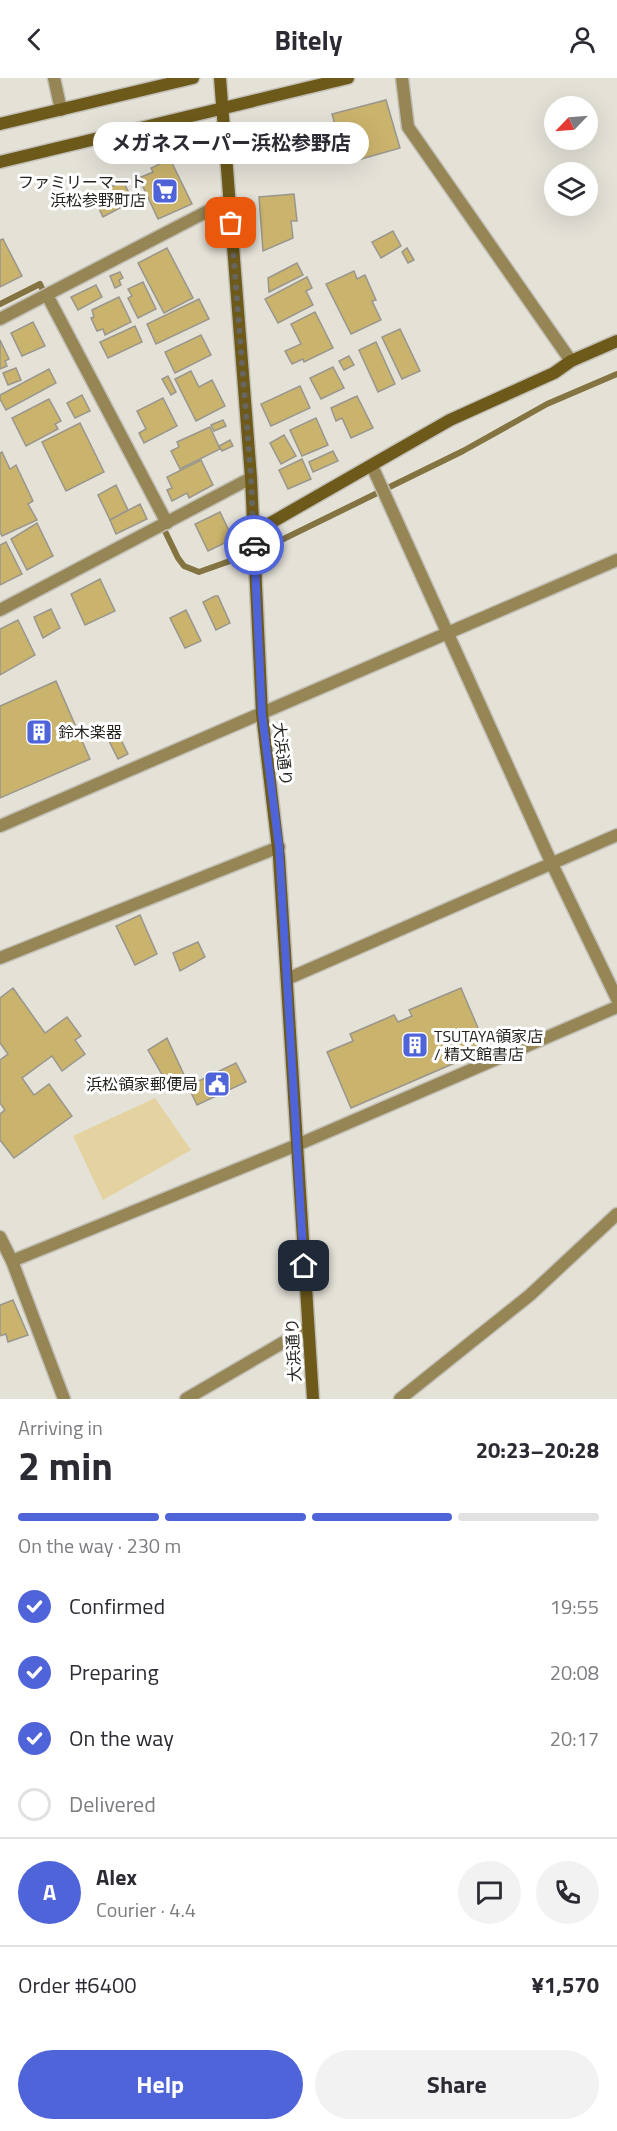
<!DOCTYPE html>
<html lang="en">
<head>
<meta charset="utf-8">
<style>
	:root { --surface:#fff; --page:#f2f2f3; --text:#2b2b33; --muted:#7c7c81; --line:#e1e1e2; --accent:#5064da }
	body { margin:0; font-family:"Titillium Web","Noto Sans JP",sans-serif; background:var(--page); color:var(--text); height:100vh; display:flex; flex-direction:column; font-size:22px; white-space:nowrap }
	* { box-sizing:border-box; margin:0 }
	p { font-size:20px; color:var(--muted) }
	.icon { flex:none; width:33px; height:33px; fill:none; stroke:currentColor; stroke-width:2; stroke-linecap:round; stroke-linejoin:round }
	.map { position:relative; height:1321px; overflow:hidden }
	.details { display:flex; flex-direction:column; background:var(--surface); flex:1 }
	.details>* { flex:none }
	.needle { width:39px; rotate:245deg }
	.controls { position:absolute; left:544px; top:18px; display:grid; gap:12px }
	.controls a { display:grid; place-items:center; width:54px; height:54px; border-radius:50%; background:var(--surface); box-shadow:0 6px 24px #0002; font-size:30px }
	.pin { position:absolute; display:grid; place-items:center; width:51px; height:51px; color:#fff; margin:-26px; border-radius:12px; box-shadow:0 3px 9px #0006 }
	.courier { position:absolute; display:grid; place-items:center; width:60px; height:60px; margin:-30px; border:4px solid #5064da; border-radius:50%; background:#fff; color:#222; box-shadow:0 2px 8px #0007 }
	.bubble { position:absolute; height:42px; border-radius:21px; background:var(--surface); box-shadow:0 6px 24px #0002; font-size:20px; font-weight:700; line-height:42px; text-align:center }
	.summary em { font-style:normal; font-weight:700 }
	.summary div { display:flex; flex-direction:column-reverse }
	.summary { display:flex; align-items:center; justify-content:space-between; height:102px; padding:0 18px }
	h1 { font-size:39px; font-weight:700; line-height:45px }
	.bar { display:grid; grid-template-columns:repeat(4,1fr); gap:9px 6px; align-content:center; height:72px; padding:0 18px }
	.bar i { height:8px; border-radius:4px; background:var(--line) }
	.bar .on { background:var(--accent) }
	.bar p { grid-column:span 4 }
	.line { display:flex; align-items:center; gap:15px; padding:0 18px; border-top:2px solid var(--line) }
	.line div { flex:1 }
	.round { display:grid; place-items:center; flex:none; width:63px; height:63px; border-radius:32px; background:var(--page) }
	ol { padding:0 18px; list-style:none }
	li { display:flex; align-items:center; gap:18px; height:66px }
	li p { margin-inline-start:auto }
	li .icon { padding:6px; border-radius:50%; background:var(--accent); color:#fff; stroke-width:4 }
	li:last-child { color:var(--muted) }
	li i { width:33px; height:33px; border:3px solid var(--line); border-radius:50% }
	.action { display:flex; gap:12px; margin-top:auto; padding:12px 18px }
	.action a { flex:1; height:69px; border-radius:36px; background:var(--accent); color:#fff; font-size:24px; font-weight:700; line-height:69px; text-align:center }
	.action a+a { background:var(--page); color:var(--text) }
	header { display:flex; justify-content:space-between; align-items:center; height:78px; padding:0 18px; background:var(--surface); font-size:27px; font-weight:700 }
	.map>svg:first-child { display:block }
	.green { fill:#e4d3a0 }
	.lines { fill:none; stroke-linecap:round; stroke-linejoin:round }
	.stream { stroke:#847442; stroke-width:6 }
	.building { fill:#cab36c; stroke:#99968d; stroke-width:1.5 }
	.street-casing { stroke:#c2bfb6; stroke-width:15 }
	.secondary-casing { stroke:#c2bfb6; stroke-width:15 }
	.street { stroke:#968655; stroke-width:12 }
	.secondary { stroke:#6d5a1b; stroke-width:12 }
	.done { stroke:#686660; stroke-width:6; stroke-dasharray:0 10.8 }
	.route { stroke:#5064da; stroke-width:8 }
	.labels { text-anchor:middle; stroke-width:6; stroke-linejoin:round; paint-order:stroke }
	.poi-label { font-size:16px; fill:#252420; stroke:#fff; text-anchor:end }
	.street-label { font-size:16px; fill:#252420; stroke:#fff }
</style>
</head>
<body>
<header><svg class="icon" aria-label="back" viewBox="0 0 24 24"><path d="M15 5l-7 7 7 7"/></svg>Bitely<svg class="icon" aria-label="person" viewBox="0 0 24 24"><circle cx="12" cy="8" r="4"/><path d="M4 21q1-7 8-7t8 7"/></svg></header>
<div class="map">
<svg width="617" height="1321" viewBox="0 0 617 1321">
	<rect width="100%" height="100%" fill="#e4e1d7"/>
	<path class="green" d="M155 1020 191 1072 103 1122 73 1058Z"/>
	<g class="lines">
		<g class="stream">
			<path d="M0 226 40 206 46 219"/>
			<path d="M161 445 178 480 184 488 199 494 261 472 463 373 547 326 617 296"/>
		</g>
	</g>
	<g class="building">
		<path d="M386 22 400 70 347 85 341 64H335L333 55 337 54 332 36Z"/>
		<path d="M170 81 192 126 158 141 139 100 153 94 151 90Z"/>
		<path d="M123 103 133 123 103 139 93 118Z"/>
		<path d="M294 116 297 143H291L293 160 263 173 259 119Z"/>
		<path d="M393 153 401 168 381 180 372 164Z"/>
		<path d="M3 161 22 198 0 209V162Z"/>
		<path d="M167 170 193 220 164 235 138 185Z"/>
		<path d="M407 170 414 182 408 185 402 174Z"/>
		<path d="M297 185 303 197 269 214 268 200Z"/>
		<path d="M354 193 357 201 365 197 376 222 372 223 381 242 351 256 326 206Z"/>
		<path d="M120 194 123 200 119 202 121 207 115 210 110 198Z"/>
		<path d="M307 199 312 210 306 213 313 227 278 245 265 221Z"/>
		<path d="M143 204 156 231 138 240 128 220 132 218 128 211Z"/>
		<path d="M96 207 102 219 78 232 71 219Z"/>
		<path d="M119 219 131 244 105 257 103 251 97 253 91 240 94 239 92 232Z"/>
		<path d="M199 221 209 241 156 266 147 246Z"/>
		<path d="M315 234 333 270 304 284 303 281 292 286 285 273 301 266 291 246Z"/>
		<path d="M33 244 45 268 22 278 11 255Z"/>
		<path d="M135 248 142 264 108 280 100 264Z"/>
		<path d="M400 251 420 293 402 301 382 259Z"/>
		<path d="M201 257 211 277 175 295 165 274Z"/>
		<path d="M0 262 9 281 5 283 7 288 0 291Z"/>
		<path d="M376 264 395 306 378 314 359 272Z"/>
		<path d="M349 278 354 287 344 292 339 283Z"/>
		<path d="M333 289 344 310 321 321 310 300Z"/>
		<path d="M16 290 21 302 8 307 3 295Z"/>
		<path d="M49 291 56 305 6 332 0 321V317Z"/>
		<path d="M191 293 199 309 212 302 225 328 196 343 175 301Z"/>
		<path d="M168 298 176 314 171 317 162 301Z"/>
		<path d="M300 308 310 330 271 348 261 326Z"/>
		<path d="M82 317 90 333 75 340 67 325Z"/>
		<path d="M357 318 373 350 351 360 342 340 336 343 331 330Z"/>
		<path d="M163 320 177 348 144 365 139 355 146 351 137 333Z"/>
		<path d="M49 321 61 343 55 346 58 351 26 368 12 340Z"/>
		<path d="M316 340 328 367 302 378 290 352Z"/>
		<path d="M223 342 226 348 214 353 211 347Z"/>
		<path d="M80 345 104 394 66 413 42 364Z"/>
		<path d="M210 349 220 371 180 391 171 373 179 369 177 364Z"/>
		<path d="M284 357 296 378 281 386 270 365Z"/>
		<path d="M230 362 233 368 222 373 219 368Z"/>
		<path d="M333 373 338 383 313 394 309 384Z"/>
		<path d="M2 374 10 391 16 387 33 423 28 426 37 442 2 458 0 454V375Z"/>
		<path d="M302 381 311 401 288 411 279 392Z"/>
		<path d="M201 382 213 407 189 420 187 415 172 423 167 412 172 410 167 399Z"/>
		<path d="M116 407 128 432 110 442 98 417Z"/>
		<path d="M140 426 147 441 116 456 110 442Z"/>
		<path d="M220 434 233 461 208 473 195 446Z"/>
		<path d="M37 445 53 478 27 492 11 461Z"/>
		<path d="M6 464 22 496 0 507V467Z"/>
		<path d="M100 501 115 533 85 547 71 516Z"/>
		<path d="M215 518H218L230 545 216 552 203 524Z"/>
		<path d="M51 531 60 550 43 560 34 539Z"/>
		<path d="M186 532 201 563 185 570 170 540Z"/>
		<path d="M18 542 35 577 0 597V551Z"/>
		<path d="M56 603 90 681 0 720V628Z"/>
		<path d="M115 650 128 676 118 681 105 655Z"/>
		<path d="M140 837 157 876 135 887 116 848Z"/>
		<path d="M198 864 205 879 180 893 173 875Z"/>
		<path d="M13 910 45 955 67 939 81 958 75 962 85 976 62 993 52 978 22 1000 34 1017 49 1006 72 1038 14 1080 0 1062V1036L5 1032 0 1025V982L8 976 0 965V920Z"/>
		<path d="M461 910 487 971 351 1030 327 974 353 963 350 956 394 937 398 944 412 938 409 932Z"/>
		<path d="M167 960 185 999 168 1007 148 972Z"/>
		<path d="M236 985 246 1004 197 1027 188 1008Z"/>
		<path d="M13 1222 28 1257 8 1264 6 1256 0 1258V1227Z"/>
	</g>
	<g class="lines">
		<defs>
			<g id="street">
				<path d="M54 0 61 32"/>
				<path d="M402 0 408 49 571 283"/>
				<path d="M47 217 167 445"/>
				<path d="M0 241 229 122"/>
				<path d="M372 388 551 784 617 921"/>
				<path d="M0 532 251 400"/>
				<path d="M0 748 617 482"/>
				<path d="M0 880 279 769"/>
				<path d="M287 901 617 757"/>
				<path d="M0 1159 12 1183 64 1321"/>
				<path d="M12 1183 297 1067 617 929"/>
				<path d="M186 1321 308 1250"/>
				<path d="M400 1321 530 1217 617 1136"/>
			</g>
			<g id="secondary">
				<path d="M220 0 251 400 262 636 279 779 313 1321"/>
				<path d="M0 46 193 0"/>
				<path d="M0 84 348 0"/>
				<path d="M253 455 450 342 554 295 571 283 617 263"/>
			</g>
		</defs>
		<use href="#street" class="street-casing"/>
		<use href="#secondary" class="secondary-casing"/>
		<use href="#street" class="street"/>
		<use href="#secondary" class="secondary"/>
	</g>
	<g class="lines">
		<path class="done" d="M231 145 251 400 254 467"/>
		<path class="route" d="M254 467 262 636 279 769 304 1188"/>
	</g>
	<defs>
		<symbol id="supermarket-square" viewBox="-11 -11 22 22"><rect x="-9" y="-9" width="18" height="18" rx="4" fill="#5064da" stroke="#fff"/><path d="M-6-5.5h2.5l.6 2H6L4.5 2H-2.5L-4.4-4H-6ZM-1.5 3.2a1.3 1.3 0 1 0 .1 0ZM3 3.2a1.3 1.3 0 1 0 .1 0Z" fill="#fff"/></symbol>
		<symbol id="building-square" viewBox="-11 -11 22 22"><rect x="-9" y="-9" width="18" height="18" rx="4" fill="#5064da" stroke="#fff"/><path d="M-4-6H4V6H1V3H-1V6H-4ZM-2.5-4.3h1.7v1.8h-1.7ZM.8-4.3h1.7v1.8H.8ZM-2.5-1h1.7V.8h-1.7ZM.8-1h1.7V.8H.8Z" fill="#fff"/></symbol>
		<symbol id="civic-square" viewBox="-11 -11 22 22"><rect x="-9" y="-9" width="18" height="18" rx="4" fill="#5064da" stroke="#fff"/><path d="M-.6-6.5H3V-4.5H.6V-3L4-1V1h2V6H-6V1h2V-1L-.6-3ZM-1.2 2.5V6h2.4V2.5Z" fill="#fff"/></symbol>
	</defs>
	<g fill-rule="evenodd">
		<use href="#supermarket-square" x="150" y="98" width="30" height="30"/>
		<use href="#building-square" x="24" y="639" width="30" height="30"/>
		<use href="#building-square" x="400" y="952" width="30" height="30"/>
		<use href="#civic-square" x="202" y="991" width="30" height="30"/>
	</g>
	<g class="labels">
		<g class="poi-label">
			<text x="146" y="110">ファミリーマート<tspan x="146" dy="18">浜松参野町店</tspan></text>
			<text x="58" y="660" text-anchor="start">鈴木楽器</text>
			<text x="434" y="964" text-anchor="start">TSUTAYA領家店<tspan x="434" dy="18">/ 精文館書店</tspan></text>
			<text x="198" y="1012">浜松領家郵便局</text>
		</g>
		<g class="street-label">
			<text transform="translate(283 676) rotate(83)" y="6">大浜通り</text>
			<text transform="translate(293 1272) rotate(-93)" y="6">大浜通り</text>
		</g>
	</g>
</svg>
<div class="controls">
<a><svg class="needle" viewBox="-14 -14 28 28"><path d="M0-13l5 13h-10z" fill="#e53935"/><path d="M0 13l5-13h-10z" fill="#7c7c81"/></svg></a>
<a><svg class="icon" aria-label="layers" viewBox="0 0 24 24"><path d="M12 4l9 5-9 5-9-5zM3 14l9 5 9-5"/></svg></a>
</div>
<div class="pin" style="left:231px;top:145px;background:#ea580c"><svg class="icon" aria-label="bag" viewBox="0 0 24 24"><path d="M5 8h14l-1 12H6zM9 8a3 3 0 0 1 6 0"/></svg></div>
<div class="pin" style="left:304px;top:1188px;background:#1f2937"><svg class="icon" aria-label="home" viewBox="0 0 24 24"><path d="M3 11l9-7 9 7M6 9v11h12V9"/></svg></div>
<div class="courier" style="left:254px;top:467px"><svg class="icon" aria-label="car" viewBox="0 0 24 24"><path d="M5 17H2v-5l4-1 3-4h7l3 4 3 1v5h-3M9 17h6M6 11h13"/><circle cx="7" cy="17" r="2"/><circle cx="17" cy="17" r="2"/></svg></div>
<div class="bubble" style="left:93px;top:44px;width:276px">メガネスーパー浜松参野店</div>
</div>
<section class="details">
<div class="summary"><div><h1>2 min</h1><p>Arriving in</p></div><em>20:23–20:28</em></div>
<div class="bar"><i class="on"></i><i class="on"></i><i class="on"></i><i></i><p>On the way · 230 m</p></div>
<ol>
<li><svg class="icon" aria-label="check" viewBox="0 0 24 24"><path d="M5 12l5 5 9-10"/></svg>Confirmed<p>19:55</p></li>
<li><svg class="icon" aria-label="check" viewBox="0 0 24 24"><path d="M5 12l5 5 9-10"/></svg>Preparing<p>20:08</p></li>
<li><svg class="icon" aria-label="check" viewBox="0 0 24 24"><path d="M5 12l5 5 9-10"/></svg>On the way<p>20:17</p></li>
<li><i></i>Delivered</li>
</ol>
<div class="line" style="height:108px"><b class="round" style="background:var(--accent);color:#fff">A</b><div><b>Alex</b><p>Courier · 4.4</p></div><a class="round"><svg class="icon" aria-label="chat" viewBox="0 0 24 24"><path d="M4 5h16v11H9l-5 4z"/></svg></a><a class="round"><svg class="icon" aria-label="phone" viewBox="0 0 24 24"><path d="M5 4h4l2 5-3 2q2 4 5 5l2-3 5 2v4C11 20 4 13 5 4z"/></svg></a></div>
<div class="line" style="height:78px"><div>Order #6400</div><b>¥1,570</b></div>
<div class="action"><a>Help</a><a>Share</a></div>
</section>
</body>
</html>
